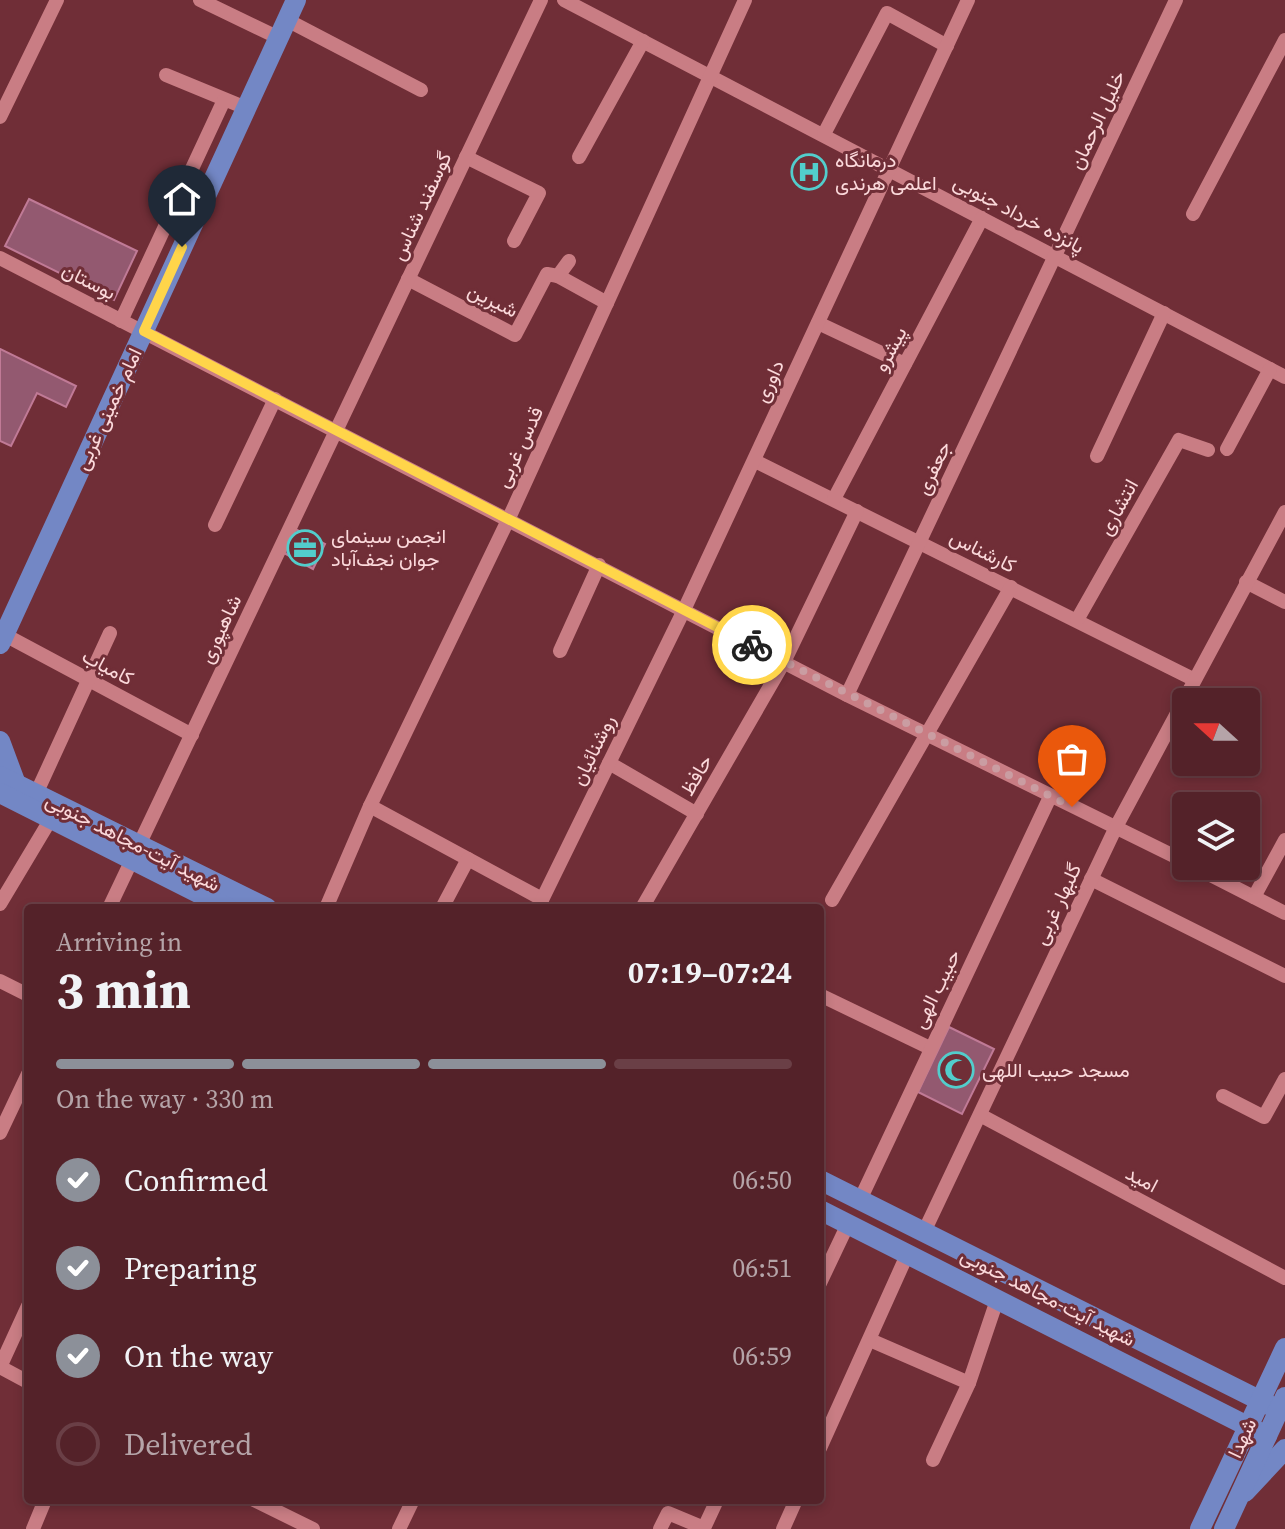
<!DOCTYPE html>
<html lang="en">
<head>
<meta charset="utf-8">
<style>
	:root { --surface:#542229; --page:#5a2a31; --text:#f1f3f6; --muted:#b5a4a8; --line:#6a3f46; --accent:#8c9099 }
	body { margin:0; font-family:"Source Serif 4",Vazirmatn,serif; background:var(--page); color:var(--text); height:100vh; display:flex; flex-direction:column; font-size:30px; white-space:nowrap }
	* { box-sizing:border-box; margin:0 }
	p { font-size:26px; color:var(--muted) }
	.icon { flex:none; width:44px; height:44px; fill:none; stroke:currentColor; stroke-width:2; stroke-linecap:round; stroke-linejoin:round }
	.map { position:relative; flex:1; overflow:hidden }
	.side { position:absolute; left:24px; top:904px; width:800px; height:600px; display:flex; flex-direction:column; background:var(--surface); border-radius:8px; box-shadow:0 4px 12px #0003,0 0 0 2px var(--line) }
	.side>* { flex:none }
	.needle { width:52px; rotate:291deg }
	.controls { position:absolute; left:1172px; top:688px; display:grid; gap:16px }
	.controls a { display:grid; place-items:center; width:88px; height:88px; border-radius:8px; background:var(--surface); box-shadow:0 4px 12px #0003,0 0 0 2px var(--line); font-size:40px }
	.pin { position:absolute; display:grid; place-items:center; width:68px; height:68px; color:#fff; margin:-82px -34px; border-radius:50% 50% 50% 0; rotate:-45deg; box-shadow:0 0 8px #0007 }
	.pin .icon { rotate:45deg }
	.courier { position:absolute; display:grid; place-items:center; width:80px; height:80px; margin:-40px; border:6px solid #ffd54a; border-radius:50%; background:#fff; color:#222; box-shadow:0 2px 10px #0007 }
	.summary em { font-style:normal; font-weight:700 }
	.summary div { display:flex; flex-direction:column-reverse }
	.summary { display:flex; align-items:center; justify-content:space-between; height:136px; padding:0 32px }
	h1 { font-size:52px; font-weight:700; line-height:60px }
	.bar { display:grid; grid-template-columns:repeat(4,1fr); gap:12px 8px; align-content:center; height:96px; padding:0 32px }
	.bar i { height:10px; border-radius:6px; background:var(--line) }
	.bar .current { background:var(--accent) }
	.bar p { grid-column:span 4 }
	ol { padding:0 32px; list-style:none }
	li { display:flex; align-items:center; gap:24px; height:88px }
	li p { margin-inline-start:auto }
	li .icon { padding:8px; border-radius:50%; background:var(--accent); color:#fff; stroke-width:4 }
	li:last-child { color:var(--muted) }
	li i { width:44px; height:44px; border:4px solid var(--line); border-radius:50% }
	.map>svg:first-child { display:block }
	.building { fill:#935970; stroke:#c07a96; stroke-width:2 }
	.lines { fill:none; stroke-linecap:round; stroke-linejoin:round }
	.minor { stroke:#c97d84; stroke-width:14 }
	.major { stroke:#7387c5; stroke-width:20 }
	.done { stroke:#ca9da2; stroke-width:8; stroke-dasharray:0 14.4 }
	.route { stroke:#ffd54a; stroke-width:10 }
	.labels { text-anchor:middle; stroke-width:6; stroke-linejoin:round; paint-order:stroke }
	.street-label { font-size:20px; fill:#fbd9db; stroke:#702e37 }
	.poi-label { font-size:20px; fill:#fbd9db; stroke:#702e37; text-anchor:start }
</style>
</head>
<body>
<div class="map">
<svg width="1285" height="1529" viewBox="0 0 1285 1529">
	<rect width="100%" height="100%" fill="#702e37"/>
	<g class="building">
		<path d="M29 199 137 251 114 300 5 246Z"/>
		<path d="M0 349 76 386 66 407 37 393 11 446 0 441Z"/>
		<path d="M295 529 325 544 313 569 284 553Z"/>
		<path d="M949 1027 994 1049 962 1114 918 1092Z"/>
	</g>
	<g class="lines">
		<g class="minor">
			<path d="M200 0 277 37"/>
			<path d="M564 0 1285 377"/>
			<path d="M287 20 421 90"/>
			<path d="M166 75 246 108"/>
			<path d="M0 117 57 0"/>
			<path d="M824 134 887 13 947 46"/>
			<path d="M466 157 539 193 514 241"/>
			<path d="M579 157 643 41"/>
			<path d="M1193 214 1285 40"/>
			<path d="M0 258 847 695 1186 862"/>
			<path d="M558 276 607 303"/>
			<path d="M408 279 515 335 547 274 558 276 569 261"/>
			<path d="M121 321 224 100"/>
			<path d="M818 323 905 364"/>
			<path d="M1227 449 1270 369"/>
			<path d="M1097 456 1164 313"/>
			<path d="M755 461 1193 679"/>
			<path d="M834 499 982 218"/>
			<path d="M215 525 275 399"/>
			<path d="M1246 582 1285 602"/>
			<path d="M1077 620 1179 440 1208 450"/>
			<path d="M5 635 192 735"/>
			<path d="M560 651 599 565"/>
			<path d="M847 695 1176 0"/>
			<path d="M609 763 697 814"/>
			<path d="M36 794 110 633"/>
			<path d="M370 806 542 899"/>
			<path d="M1193 866 1285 913"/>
			<path d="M1091 879 1285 976"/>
			<path d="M1254 897 1285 840"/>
			<path d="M832 900 1011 587"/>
			<path d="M0 904 55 812"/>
			<path d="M109 908 541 0"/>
			<path d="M326 908 370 806 509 518 745 0"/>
			<path d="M442 908 468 859"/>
			<path d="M538 908 684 610 968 0"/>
			<path d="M642 908 784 662 857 511"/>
			<path d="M0 981 28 995"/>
			<path d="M820 995 930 1048"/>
			<path d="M1223 1096 1264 1117 1285 1079"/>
			<path d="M980 1115 1285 1278"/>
			<path d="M0 1133 28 1074"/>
			<path d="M860 1200 1050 797"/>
			<path d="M923 1234 1116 827 1285 512"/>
			<path d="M820 1283 848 1224"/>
			<path d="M870 1340 969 1383"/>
			<path d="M0 1367 28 1306"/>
			<path d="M0 1367 28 1382"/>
			<path d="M820 1448 907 1255"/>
			<path d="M933 1460 969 1383 997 1300"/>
			<path d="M254 1500 313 1529"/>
			<path d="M33 1529 45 1500"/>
			<path d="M399 1529 413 1500"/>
			<path d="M660 1529 668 1513 704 1528 717 1500"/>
			<path d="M783 1529 796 1500"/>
		</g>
		<g class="major">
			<path d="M0 644 296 0"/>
			<path d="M0 741 16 784"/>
			<path d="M0 776 267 908"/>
			<path d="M0 793 228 908"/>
			<path d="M820 1180 1279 1410"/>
			<path d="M820 1210 1267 1436"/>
			<path d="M1245 1492 1285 1449"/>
			<path d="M1200 1529 1285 1348"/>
			<path d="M1224 1529 1285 1397"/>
		</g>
	</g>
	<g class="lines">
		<path class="done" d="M752 645 1072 807"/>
		<path class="route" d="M182 247 144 331 752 645"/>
	</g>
	<defs>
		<symbol id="hospital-ring" viewBox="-11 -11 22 22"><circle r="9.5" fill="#702e37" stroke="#52cdcc" stroke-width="1.5"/><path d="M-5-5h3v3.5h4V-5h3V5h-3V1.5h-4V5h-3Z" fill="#52cdcc"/></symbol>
		<symbol id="office-ring" viewBox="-11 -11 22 22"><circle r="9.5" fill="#702e37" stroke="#52cdcc" stroke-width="1.5"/><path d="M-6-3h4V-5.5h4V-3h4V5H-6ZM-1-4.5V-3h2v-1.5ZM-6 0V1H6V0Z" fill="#52cdcc"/></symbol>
		<symbol id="mosque-ring" viewBox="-11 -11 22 22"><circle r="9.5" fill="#702e37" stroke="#52cdcc" stroke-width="1.5"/><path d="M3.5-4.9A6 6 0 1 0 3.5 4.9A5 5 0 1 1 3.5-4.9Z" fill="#52cdcc"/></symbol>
	</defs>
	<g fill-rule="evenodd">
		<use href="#hospital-ring" x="789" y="152" width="40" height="40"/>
		<use href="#office-ring" x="285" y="528" width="40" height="40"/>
		<use href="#mosque-ring" x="936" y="1050" width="40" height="40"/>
	</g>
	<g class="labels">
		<g class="street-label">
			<text transform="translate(1097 120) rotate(-65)" y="7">خلیل الرحمان</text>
			<text transform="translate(421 206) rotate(-65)" y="7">گوسفند شناس</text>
			<text transform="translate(1019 214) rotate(28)" y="7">پانزده خرداد جنوبی</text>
			<text transform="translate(89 281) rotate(27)" y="7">بوستان</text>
			<text transform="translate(493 300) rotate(26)" y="7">شیرین</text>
			<text transform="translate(890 349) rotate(-62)" y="7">پیشرو</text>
			<text transform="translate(769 381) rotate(-65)" y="7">داوری</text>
			<text transform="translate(108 409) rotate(-65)" y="7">امام خمینی غربی</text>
			<text transform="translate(519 447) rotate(-65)" y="7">قدس غربی</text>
			<text transform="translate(933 468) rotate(-65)" y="7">جعفری</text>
			<text transform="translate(1118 507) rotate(-61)" y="7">انتشاری</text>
			<text transform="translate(983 551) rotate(27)" y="7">کارشناس</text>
			<text transform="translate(220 629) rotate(-65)" y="7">شاهپوری</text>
			<text transform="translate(108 667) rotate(28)" y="7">کامیاب</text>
			<text transform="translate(593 750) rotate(-64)" y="7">روشنائیان</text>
			<text transform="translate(696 775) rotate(-60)" y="7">حافظ</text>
			<text transform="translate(133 842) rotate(27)" y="7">شهید آیت-مجاهد جنوبی</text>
			<text transform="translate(1057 904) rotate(-65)" y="7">گلبهار غربی</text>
			<text transform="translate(936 989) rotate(-64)" y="7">حبیب الهی</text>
			<text transform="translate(1142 1179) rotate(28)" y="7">امید</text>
			<text transform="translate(1048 1297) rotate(27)" y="7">شهید آیت-مجاهد جنوبی</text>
			<text transform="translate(1242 1438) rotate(-65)" y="7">شهدا</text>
		</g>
		<g class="poi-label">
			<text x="835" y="167">درمانگاه<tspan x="835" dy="23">اعلمی هرندی</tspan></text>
			<text x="331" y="543">انجمن سینمای<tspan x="331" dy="23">جوان نجف‌آباد</tspan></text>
			<text x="982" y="1077">مسجد حبیب اللهی</text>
		</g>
	</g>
</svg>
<div class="controls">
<a><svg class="needle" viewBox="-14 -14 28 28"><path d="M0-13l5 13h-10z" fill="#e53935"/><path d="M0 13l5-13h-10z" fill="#b5a4a8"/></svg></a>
<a><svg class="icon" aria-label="layers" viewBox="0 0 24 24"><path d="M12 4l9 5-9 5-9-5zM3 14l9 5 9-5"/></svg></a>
</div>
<div class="pin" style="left:1072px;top:807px;background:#ea580c"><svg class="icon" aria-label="bag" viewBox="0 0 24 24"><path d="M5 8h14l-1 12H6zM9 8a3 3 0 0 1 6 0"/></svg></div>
<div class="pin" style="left:182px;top:247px;background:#1f2937"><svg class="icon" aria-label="home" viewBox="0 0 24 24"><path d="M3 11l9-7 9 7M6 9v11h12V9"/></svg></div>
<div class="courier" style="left:752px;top:645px"><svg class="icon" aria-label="bike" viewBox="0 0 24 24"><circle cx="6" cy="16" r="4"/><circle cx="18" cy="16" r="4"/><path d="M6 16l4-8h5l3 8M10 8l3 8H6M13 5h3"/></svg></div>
<section class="side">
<div class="summary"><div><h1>3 min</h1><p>Arriving in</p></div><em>07:19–07:24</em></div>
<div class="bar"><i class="current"></i><i class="current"></i><i class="current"></i><i></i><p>On the way · 330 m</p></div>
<ol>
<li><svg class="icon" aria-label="check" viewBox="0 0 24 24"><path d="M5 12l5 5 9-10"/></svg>Confirmed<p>06:50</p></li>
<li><svg class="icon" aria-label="check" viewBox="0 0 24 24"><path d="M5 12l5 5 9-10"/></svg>Preparing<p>06:51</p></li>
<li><svg class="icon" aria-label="check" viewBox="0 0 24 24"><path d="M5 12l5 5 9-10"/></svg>On the way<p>06:59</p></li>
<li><i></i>Delivered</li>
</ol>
</section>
</div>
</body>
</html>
